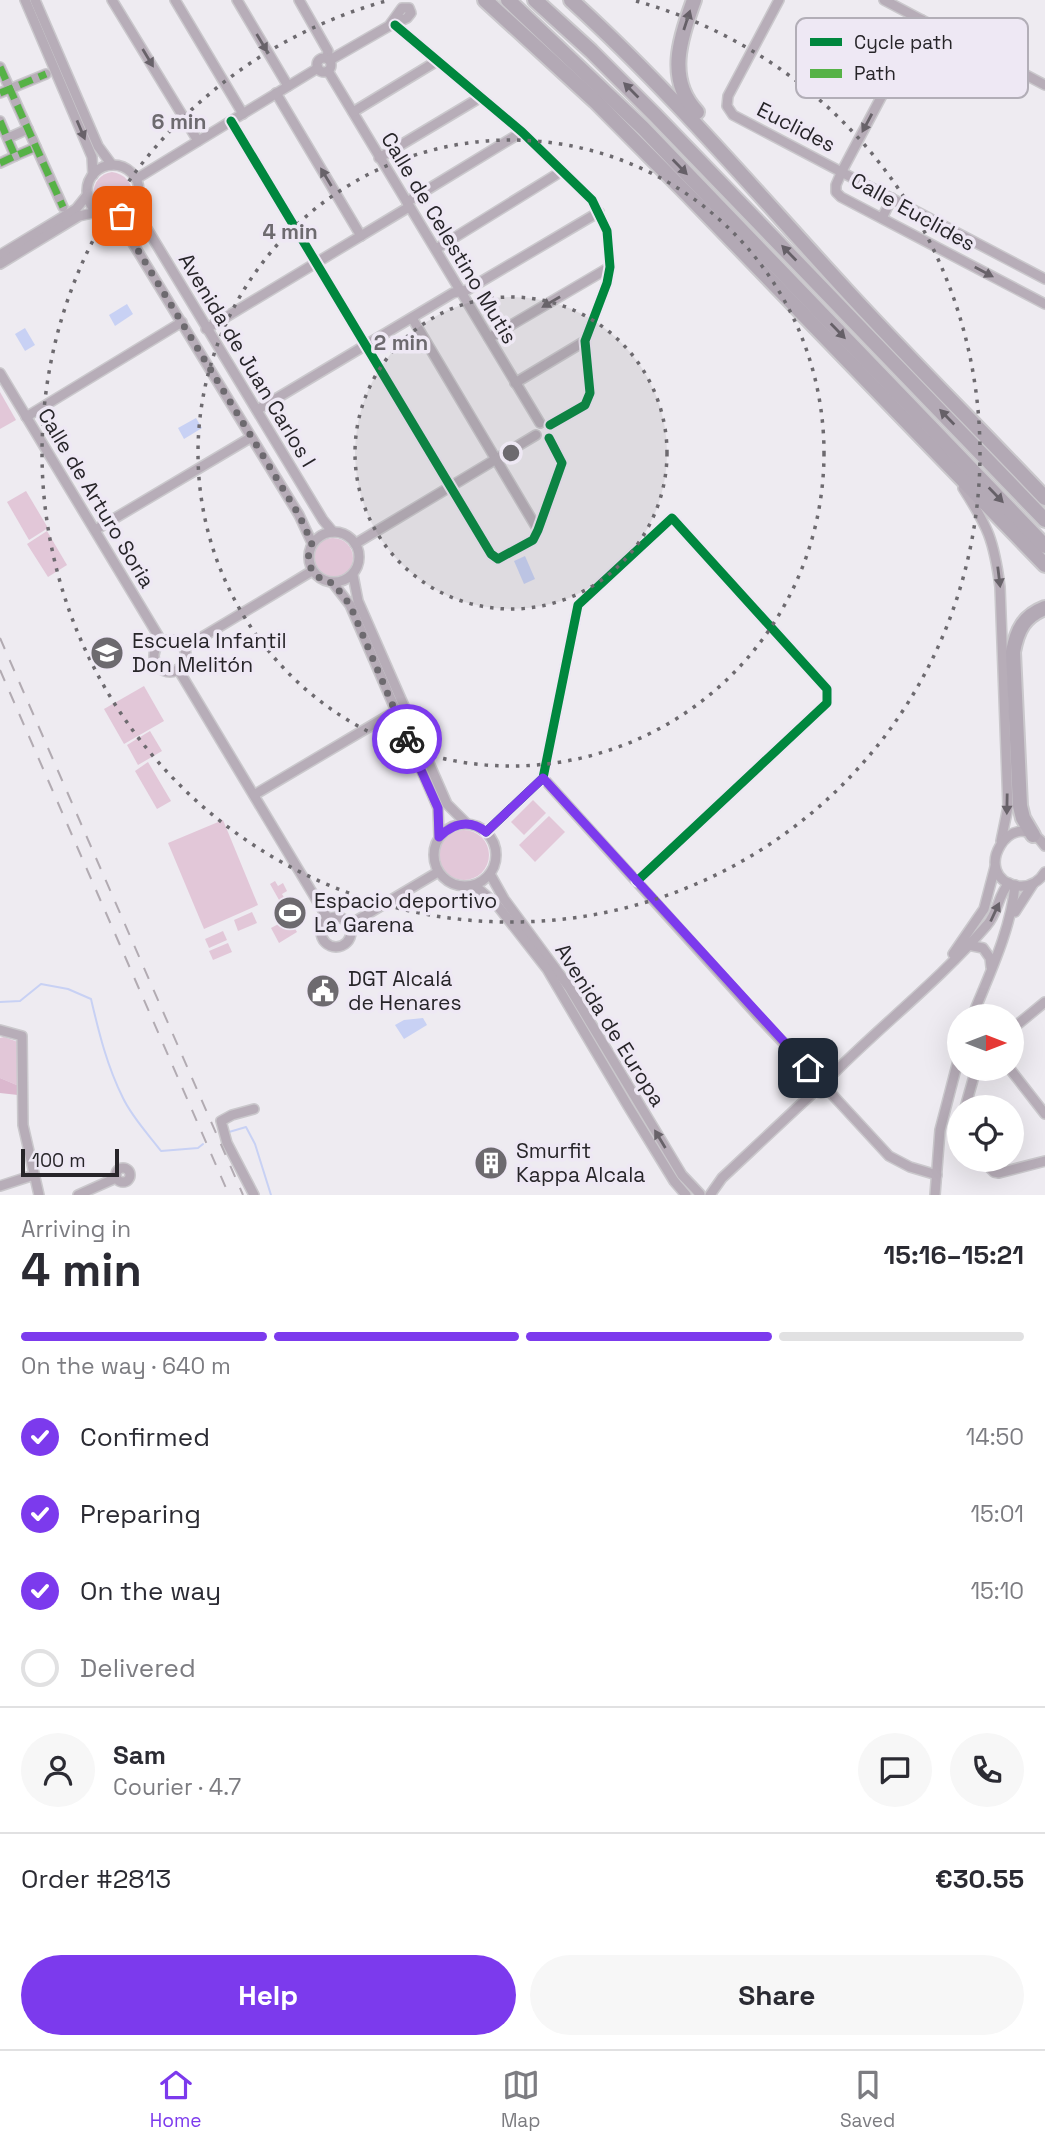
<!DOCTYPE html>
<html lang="en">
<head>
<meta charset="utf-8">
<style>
	:root { --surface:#fff; --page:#f7f7f7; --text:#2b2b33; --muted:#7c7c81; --line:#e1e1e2; --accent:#7c3aed }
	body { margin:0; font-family:"Space Grotesk",sans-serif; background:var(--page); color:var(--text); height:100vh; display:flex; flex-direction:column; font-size:26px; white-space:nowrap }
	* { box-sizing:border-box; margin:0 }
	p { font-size:23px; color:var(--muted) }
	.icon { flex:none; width:38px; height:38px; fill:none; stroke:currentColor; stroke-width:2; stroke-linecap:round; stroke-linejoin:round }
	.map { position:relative; height:1195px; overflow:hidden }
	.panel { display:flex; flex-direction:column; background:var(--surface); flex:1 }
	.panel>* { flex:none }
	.needle { width:46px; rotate:90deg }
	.buttons { position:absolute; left:947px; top:1004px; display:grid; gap:14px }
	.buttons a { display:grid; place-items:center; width:77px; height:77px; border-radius:50%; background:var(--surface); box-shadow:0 7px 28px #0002; font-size:35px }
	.scale { position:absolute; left:21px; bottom:18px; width:98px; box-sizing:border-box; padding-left:7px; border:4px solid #272529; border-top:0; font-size:19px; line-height:24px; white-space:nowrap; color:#272529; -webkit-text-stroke:5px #eee8f4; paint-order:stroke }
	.pin { position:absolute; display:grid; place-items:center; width:60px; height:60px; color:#fff; margin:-30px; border-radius:14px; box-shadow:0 4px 10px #0006 }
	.courier { position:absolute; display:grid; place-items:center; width:70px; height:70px; margin:-35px; border:5px solid #7c3aed; border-radius:50%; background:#fff; color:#222; box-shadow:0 2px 9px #0007 }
	.headline em { font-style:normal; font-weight:700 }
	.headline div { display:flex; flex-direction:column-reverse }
	.headline { display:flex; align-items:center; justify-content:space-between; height:119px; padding:0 21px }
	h1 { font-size:46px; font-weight:700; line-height:52px }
	.bar { display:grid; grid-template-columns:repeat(4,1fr); gap:10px 7px; align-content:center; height:84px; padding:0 21px }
	.bar i { height:9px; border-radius:5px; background:var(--line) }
	.bar .active { background:var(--accent) }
	.bar p { grid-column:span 4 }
	.line { display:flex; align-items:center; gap:18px; padding:0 21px; border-top:2px solid var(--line) }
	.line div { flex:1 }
	.round { display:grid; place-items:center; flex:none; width:74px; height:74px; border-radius:37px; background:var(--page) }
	ol { padding:0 21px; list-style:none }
	li { display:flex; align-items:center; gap:21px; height:77px }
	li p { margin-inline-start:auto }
	li .icon { padding:7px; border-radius:50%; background:var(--accent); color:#fff; stroke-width:4 }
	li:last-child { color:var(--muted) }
	li i { width:38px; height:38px; border:4px solid var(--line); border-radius:50% }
	.cta { display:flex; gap:14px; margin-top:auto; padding:14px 21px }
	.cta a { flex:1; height:80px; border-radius:42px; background:var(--accent); color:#fff; font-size:28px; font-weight:700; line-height:80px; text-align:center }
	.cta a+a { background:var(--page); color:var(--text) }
	.tabs { display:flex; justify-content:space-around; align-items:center; height:98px; border-top:2px solid var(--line); background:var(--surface); font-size:19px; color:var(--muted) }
	.tabs a { display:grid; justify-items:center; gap:4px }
	.tabs .active { color:var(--accent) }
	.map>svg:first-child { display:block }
	.green { fill:#e2c7d8 }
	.forest { fill:#dbb8ce }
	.water { fill:#c8d1f4 }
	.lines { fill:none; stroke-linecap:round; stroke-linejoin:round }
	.stream { stroke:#c8d1f4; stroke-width:2 }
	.minor-casing { stroke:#cac8cc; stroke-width:12 }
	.highway-casing { stroke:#cac8cc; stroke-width:18 }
	.minor { stroke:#b7adb8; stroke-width:9 }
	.highway { stroke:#b3a9b5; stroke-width:14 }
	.rail { stroke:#b2abb2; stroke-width:2; stroke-dasharray:12 12; stroke-linecap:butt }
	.quiet { stroke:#56b246; stroke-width:7; stroke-dasharray:14 7; stroke-linecap:butt }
	.cycleway-casing { stroke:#eee8f4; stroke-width:13 }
	.cycleway { stroke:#00873e; stroke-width:9 }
	.oneway { fill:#666068 }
	.oneway2 { fill:#686269 }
	.done { stroke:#6d6a6f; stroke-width:7; stroke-dasharray:0 12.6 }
	.route { stroke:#7c3aed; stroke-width:9 }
	.ring { fill:none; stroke:#6d6a6f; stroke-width:3.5; stroke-dasharray:3.5 7 }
	.labels { text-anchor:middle; stroke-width:7; stroke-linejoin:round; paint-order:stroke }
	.street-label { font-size:21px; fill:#272529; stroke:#eee8f4 }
	.poi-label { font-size:21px; fill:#272529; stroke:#eee8f4; text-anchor:start }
	.key { fill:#eee8f4; stroke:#b2aeb7; stroke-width:2 }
	.key-label { font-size:19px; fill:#272529 }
	.centre { fill:#6d6a6f; stroke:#eee8f4; stroke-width:3.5 }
	.ring-label { font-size:21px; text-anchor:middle; font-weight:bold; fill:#6d6a6f; stroke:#eee8f4; stroke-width:7; stroke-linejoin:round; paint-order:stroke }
</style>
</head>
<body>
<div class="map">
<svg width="1045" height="1195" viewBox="0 0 1045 1195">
	<rect width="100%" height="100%" fill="#eeebf1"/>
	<g class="green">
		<path d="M112 172C138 176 139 208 113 212L101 208 93 194C94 182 100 174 112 172Z"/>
		<path d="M0 392 16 420 0 429Z"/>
		<path d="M26 491 48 528 29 540 7 502Z"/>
		<path d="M47 531 67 565 48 577 27 544Z"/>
		<circle cx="333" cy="558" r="20"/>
		<path d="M144 686 164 721 124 744 104 709Z"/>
		<path d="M150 731 162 751 138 765 127 745Z"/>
		<path d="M148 762 171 801 157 809 135 771Z"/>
		<path d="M533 800 546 813 524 835 511 822Z"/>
		<path d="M549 816 565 832 535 862 519 845Z"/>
		<path d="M223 820 258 905 204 929 168 843Z"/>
		<circle cx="464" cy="855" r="25"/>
		<path d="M275 881 278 886 283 883 287 891 282 894 289 906 295 904 300 912 297 914 300 919 294 927 297 932 279 943 271 928 286 920 280 909 283 907 270 884Z"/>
		<path d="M252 912 257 923 238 931 234 920Z"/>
		<path d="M223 931 227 940 209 948 205 939Z"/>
		<path d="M228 943 232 952 213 960 209 951Z"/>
		<path d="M4 1037 18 1042 19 1086 0 1078V1038Z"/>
	</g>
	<path class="forest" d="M0 1078 19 1086 18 1095 0 1093Z"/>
	<g class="water">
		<path d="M127 304 133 314 115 326 109 315Z"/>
		<path d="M25 328 35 345 25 351 15 334Z"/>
		<path d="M196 418 202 428 184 439 178 428Z"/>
		<path d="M525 556 535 579 524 584 514 561Z"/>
		<path d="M423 1018 427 1025 404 1039 395 1025 404 1020Z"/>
	</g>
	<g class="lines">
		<g class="stream">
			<path d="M0 1002 20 1001 41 984 68 989 91 999C99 1033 107 1066 123 1098 132 1117 148 1134 161 1151L198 1148 203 1144"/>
			<path d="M229 1132 246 1127 255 1144 271 1195"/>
		</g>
		<defs>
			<g id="minor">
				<path d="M25 0 92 157 93 175"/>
				<path d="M35 0 98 146 112 165"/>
				<path d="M112 0 198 141"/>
				<path d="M175 0 243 114"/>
				<path d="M237 0 288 86"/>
				<path d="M299 0 328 51 327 58"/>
				<path d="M779 0 728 96 727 106 733 115 1045 279"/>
				<path d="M884 0 1045 85"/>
				<path d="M922 20 842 171 836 185V192L841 197 1045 304"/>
				<path d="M395 25 522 132 592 200 607 231 610 267 607 283 585 341 590 393 585 405 550 425"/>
				<circle cx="324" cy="65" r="7"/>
				<path d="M330 60 389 26 407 18 411 13 409 8H402L389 26"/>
				<path d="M0 67 63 207"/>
				<path d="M328 71 540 423"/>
				<path d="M0 93 46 74"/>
				<path d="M276 93 361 236"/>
				<path d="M353 112 437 61"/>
				<path d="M0 121 15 156 36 147"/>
				<path d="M231 121 491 554 498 559 533 540 538 530 562 463 549 438"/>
				<path d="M8 138 28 129"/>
				<path d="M379 158 481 97"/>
				<path d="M0 163 15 156"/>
				<circle cx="113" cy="191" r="26"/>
				<path d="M136 179 318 68"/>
				<path d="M407 202 522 132"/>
				<path d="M137 203 143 222 323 520 333 532"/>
				<path d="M114 217 126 232 299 515 312 543"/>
				<path d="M882 218 892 198"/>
				<path d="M436 249 562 171"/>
				<path d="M0 255 76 209 88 194"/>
				<path d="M0 264 79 216 97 212"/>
				<path d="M412 318 538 530"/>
				<path d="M206 329 409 207"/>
				<path d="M489 338 610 267"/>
				<path d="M0 373 162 642"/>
				<path d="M515 383 585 341"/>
				<path d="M257 410 453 293 467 290 599 212"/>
				<path d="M26 417 182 322"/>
				<path d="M963 488C988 527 994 540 1000 587L1008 807 1001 841"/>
				<path d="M95 530 250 438"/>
				<circle cx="334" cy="557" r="25"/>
				<path d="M355 544 536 435"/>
				<path d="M353 575 358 601 447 804 466 823"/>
				<path d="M333 583 350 605 438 808 439 837"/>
				<circle cx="170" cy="656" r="16"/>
				<path d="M184 648 312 571"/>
				<path d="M178 669 328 919"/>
				<path d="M543 778 757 1015 816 1077"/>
				<path d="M254 795 396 711"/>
				<circle cx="465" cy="855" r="31"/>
				<path d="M486 832 543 778 578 605 672 518 827 689V703L637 881"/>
				<path d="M1045 846C1013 799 967 878 1018 886 1029 887 1039 882 1045 872"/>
				<path d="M490 874 504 899 569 987 682 1175 700 1194"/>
				<path d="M474 885 497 905 547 969 628 1106 674 1181 686 1195"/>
				<path d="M1015 912 1033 884"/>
				<circle cx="336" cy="932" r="15"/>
				<path d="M349 925 438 872"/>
				<path d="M968 945 983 948 990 958 991 967"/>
				<path d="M953 954 984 909 995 867"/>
				<path d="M972 1017C989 975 1011 930 1015 885"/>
				<path d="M1012 1029 1045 1002"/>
				<path d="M0 1030 22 1036 23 1125 39 1195"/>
				<path d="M1010 1069 1045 1114"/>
				<circle cx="821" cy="1084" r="9"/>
				<path d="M829 1078C880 1026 939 981 987 925 998 913 998 895 1009 883"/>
				<path d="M828 1090 889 1156 910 1167 937 1175"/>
				<path d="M965 1108 976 1069"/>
				<path d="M982 1160 994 1172 999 1173 1045 1161"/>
				<circle cx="123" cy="1175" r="7"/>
				<path d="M0 1186 34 1175"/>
				<path d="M78 1195 116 1178"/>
				<path d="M254 1195 227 1143 221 1121 232 1115 254 1109"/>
				<path d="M710 1195 722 1178 815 1091"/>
				<path d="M935 1195 940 1130 959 1057"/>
			</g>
			<g id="highway">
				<path d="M485 0 595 101 688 195 1045 565"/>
				<path d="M508 0 643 128 1045 546"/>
				<path d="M535 0 591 51 655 115 1045 520"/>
				<path d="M571 0C670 90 756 192 846 290 911 361 979 428 1045 498"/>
				<path d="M694 0C680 38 666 80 697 112"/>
				<path d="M1033 835 1023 818 1020 806 1013 652C1017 630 1024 616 1045 608"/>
			</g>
		</defs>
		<use href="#minor" class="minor-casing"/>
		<use href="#highway" class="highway-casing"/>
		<use href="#minor" class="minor"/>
		<use href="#highway" class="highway"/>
		<g class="rail">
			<path d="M0 638 243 1195"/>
			<path d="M0 670 229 1195"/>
		</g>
		<g class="quiet">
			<path d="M0 67 63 207"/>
			<path d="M0 93 46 74"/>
			<path d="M0 121 15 156 36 147"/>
			<path d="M0 163 15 156"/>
		</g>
		<defs>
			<g id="cycleway">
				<path d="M395 25 522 132 592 200 607 231 610 267 607 283 585 341 590 393 585 405 550 425"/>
				<path d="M231 121 491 554 498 559 533 540 538 530 562 463 549 438"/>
				<path d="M486 832 543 778 578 605 672 518 827 689V703L637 881"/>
			</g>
		</defs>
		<use href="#cycleway" class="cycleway-casing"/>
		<use href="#cycleway" class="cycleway"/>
	</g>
	<defs><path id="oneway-solid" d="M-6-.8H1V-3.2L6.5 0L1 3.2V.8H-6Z" transform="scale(1.75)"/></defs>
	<g class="oneway">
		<use href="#oneway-solid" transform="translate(687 20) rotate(-72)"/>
		<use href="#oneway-solid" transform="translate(631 90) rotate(-135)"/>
		<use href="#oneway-solid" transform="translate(680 167) rotate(46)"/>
		<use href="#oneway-solid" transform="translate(789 253) rotate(-134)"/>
		<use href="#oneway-solid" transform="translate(838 331) rotate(46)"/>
		<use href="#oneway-solid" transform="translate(947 417) rotate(-134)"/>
		<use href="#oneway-solid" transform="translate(996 495) rotate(46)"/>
	</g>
	<g class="oneway2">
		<use href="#oneway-solid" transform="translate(262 43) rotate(59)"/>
		<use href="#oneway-solid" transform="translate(148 58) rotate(59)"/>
		<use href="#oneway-solid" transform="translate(867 123) rotate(118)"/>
		<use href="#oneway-solid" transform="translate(81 130) rotate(67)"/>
		<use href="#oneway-solid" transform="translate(326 177) rotate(-121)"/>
		<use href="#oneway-solid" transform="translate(984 272) rotate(28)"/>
		<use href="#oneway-solid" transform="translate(551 302) rotate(150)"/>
		<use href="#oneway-solid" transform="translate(999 577) rotate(83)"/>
		<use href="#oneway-solid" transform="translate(1007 804) rotate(91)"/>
		<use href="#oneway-solid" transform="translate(995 912) rotate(-65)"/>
		<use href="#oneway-solid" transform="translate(660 1139) rotate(-121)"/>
	</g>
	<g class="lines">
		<path class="done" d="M122 216 114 217 128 234 299 515 312 543C303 562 312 579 333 583L350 605 407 739"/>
		<path class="route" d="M407 739 438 808 439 837C453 823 470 819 486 832L543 778 808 1068"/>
	</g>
	<circle cx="511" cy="453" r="156" fill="#6d6a6f" fill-opacity=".12"/>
	<g class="ring">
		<circle cx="511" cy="453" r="156"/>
		<circle cx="511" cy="453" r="313"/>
		<path d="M636 1A469 469 0 1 1 386 1"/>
	</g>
	<defs>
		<symbol id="school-disc" viewBox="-11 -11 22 22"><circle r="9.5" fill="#6d6a6f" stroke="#eee8f4"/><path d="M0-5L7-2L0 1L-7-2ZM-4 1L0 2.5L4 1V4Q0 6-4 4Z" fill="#fff"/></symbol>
		<symbol id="stadium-disc" viewBox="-11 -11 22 22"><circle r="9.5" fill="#6d6a6f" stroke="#eee8f4"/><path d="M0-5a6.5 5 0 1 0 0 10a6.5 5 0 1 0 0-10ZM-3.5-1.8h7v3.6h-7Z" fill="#fff"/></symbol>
		<symbol id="civic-disc" viewBox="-11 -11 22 22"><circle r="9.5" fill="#6d6a6f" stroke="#eee8f4"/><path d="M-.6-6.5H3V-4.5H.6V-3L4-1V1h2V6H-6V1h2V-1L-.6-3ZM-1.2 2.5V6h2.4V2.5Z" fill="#fff"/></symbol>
		<symbol id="building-disc" viewBox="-11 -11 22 22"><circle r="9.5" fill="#6d6a6f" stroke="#eee8f4"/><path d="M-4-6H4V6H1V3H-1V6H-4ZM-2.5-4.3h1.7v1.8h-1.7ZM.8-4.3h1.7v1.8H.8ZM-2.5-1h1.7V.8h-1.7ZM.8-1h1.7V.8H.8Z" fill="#fff"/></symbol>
	</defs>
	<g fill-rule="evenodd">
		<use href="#school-disc" x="88" y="634" width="38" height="38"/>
		<use href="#stadium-disc" x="271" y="894" width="38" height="38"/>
		<use href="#civic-disc" x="304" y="972" width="38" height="38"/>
		<use href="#building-disc" x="472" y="1144" width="38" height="38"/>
	</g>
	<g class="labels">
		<g class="street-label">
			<text transform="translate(796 127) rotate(27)" y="7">Euclides</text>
			<text transform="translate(913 212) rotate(29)" y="7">Calle Euclides</text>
			<text transform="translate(449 238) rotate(59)" y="7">Calle de Celestino Mutis</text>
			<text transform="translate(247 360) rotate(59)" y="7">Avenida de Juan Carlos I</text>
			<text transform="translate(96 498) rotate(59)" y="7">Calle de Arturo Soria</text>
			<text transform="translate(610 1025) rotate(58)" y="7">Avenida de Europa</text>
		</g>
		<g class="poi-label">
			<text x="132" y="648">Escuela Infantil<tspan x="132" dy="24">Don Melitón</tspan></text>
			<text x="314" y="908">Espacio deportivo<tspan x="314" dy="24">La Garena</tspan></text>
			<text x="348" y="986">DGT Alcalá<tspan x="348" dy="24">de Henares</tspan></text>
			<text x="516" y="1158">Smurfit<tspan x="516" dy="24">Kappa Alcala</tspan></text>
		</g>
	</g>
	<rect x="796" y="18" width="232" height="80" rx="10" class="key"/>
	<rect x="810" y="38" width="32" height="8" fill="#00873e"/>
	<rect x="810" y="69" width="32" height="9" fill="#56b246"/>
	<g class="key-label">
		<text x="854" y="49">Cycle path</text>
		<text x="854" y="80">Path</text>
	</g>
	<circle cx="511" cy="453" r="10" class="centre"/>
	<g class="ring-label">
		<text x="179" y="129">6 min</text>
		<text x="290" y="239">4 min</text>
		<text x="401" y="350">2 min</text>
	</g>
</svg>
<div class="buttons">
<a><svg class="needle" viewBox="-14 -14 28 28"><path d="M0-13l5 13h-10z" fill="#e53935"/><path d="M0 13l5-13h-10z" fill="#7c7c81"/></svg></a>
<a><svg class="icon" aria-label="locate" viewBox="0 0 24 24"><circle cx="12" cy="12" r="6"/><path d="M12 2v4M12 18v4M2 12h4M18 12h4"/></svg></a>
</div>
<div class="scale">100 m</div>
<div class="pin" style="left:122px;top:216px;background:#ea580c"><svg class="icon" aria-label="bag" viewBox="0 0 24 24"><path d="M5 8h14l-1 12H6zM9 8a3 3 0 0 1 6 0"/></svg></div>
<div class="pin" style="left:808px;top:1068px;background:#1f2937"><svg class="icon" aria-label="home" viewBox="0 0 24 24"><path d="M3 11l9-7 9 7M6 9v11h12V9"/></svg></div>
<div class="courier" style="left:407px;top:739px"><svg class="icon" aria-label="bike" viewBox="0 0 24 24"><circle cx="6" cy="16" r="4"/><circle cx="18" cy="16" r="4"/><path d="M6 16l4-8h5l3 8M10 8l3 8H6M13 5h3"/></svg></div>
</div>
<section class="panel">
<div class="headline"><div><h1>4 min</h1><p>Arriving in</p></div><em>15:16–15:21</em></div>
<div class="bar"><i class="active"></i><i class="active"></i><i class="active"></i><i></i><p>On the way · 640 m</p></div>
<ol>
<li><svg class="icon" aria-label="check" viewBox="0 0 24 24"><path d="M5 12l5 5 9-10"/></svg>Confirmed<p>14:50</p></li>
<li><svg class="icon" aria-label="check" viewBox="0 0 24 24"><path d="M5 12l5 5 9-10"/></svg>Preparing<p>15:01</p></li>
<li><svg class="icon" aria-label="check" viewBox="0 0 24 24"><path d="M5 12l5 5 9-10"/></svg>On the way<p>15:10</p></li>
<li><i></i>Delivered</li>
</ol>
<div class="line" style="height:126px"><a class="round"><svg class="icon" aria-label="person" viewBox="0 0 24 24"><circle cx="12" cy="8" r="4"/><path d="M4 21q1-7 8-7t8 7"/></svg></a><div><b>Sam</b><p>Courier · 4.7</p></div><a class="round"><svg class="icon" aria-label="chat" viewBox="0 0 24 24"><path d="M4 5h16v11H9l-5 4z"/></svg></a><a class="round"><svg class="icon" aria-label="phone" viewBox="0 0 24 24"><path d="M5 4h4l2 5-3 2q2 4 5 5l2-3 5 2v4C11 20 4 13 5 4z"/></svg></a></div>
<div class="line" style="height:91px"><div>Order #2813</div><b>€30.55</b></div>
<div class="cta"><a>Help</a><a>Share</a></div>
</section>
<nav class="tabs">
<a class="active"><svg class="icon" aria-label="home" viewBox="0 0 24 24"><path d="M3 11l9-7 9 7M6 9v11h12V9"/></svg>Home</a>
<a><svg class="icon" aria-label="map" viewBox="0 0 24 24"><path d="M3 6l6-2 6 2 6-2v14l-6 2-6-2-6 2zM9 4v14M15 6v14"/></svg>Map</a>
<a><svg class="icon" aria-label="saved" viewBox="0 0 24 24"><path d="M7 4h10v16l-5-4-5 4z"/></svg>Saved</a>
</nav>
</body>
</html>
